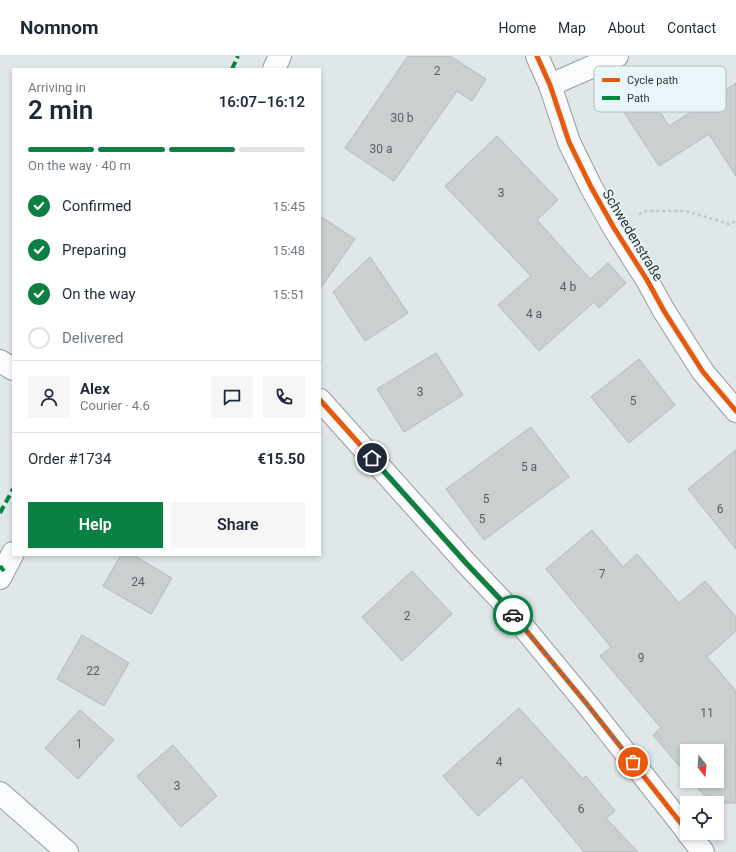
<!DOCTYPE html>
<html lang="en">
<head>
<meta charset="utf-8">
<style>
	:root { --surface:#fff; --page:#f6f6f7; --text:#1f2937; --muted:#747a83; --line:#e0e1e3; --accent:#0b8043 }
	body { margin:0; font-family:Roboto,sans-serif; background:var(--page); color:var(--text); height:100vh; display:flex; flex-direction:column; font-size:15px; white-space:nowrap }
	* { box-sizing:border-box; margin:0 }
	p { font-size:13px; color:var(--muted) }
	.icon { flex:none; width:22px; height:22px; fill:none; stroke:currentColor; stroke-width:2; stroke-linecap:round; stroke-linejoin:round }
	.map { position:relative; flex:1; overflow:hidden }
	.drawer { position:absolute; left:12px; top:12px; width:309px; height:488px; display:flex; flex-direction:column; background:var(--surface); border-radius:0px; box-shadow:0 2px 6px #0003 }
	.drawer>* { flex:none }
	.needle { width:26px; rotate:163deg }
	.buttons { position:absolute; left:680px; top:688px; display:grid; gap:8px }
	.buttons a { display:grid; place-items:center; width:44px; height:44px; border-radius:0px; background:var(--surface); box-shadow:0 2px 6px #0003; font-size:20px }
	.pin { position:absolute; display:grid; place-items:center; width:34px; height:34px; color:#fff; margin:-17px; border:2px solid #fff; border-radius:50%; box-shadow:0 1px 4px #0007 }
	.courier { position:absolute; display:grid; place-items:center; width:40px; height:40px; margin:-20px; border:3px solid #0b8043; border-radius:50%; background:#fff; color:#222; box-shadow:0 1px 5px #0007 }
	.summary em { font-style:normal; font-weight:600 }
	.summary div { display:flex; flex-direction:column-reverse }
	.summary { display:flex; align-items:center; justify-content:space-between; height:68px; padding:0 16px }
	h1 { font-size:26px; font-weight:600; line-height:30px }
	.bar { display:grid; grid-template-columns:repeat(4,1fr); gap:6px 4px; align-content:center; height:48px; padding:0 16px }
	.bar i { height:5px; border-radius:3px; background:var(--line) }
	.bar .on { background:var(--accent) }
	.bar p { grid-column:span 4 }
	.line { display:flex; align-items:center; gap:10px; padding:0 16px; border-top:1px solid var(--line) }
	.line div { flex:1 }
	.round { display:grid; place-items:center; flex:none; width:42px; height:42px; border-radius:0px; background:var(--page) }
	ol { padding:0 16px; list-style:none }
	li { display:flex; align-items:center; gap:12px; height:44px }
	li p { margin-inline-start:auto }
	li .icon { padding:4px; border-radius:50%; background:var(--accent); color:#fff; stroke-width:4 }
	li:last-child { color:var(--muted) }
	li i { width:22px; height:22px; border:2px solid var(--line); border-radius:50% }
	.cta { display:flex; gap:8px; margin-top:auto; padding:8px 16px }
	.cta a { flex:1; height:46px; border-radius:0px; background:var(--accent); color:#fff; font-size:16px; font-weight:600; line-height:46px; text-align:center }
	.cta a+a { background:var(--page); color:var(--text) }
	header { display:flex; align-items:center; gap:24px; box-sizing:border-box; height:56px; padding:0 20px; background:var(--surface); border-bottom:1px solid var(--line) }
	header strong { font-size:19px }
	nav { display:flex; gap:22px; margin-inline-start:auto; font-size:14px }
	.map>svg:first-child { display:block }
	.building { fill:#cacfd0; stroke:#b4b9ba }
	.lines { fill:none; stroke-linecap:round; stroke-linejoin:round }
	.minor-casing { stroke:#979c9d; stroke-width:24 }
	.path { stroke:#c2c6c6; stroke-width:2.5; stroke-dasharray:3 3; stroke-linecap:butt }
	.minor { stroke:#fafbfc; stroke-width:22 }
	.quiet { stroke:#00873e; stroke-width:4; stroke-dasharray:8 4; stroke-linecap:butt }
	.cycleway-casing { stroke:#e9f6f9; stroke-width:8 }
	.cycleway { stroke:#e8590c; stroke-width:5 }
	.done { stroke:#6e7476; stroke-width:4; stroke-dasharray:0 7.2 }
	.route { stroke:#0b8043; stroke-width:5 }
	.labels { text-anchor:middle; stroke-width:3; stroke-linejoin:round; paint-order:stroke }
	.number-label { font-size:12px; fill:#585d5f }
	.street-label { font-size:14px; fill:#313638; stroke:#e9f6f9 }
	.key { fill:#e9f6f9; stroke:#b2bcbf; stroke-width:1 }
	.key-label { font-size:11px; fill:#313638 }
</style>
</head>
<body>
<header>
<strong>Nomnom</strong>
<nav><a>Home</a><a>Map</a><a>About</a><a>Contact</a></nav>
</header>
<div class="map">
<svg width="736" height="796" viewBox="0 0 736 796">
	<rect width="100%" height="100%" fill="#e0e7e8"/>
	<g class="building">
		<path d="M408 0H450L486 23 472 45 457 35 394 125 345 92Z"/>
		<path d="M736 27V120L709 78 659 110 620 50 646 34 669 70Z"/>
		<path d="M497 80 558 144 537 164 590 223 608 207 626 227 599 252 594 246 539 295 498 249 531 220 445 130Z"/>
		<path d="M320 160 355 183 320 233Z"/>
		<path d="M370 201 408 257 365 285 333 236Z"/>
		<path d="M436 297 463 339 404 376 377 333Z"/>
		<path d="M639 303 675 349 629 387 591 341Z"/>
		<path d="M531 371 569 421 484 484 446 433Z"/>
		<path d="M736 394V493L688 433Z"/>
		<path d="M592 474 623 511 637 498 679 547 705 525 736 561V575L707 601 736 635V747H711L692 725H717V695H687V719L653 679 661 672 600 600 611 591 546 513Z"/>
		<path d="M121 499H133L172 522 151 558 103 530Z"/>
		<path d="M412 515 452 558 402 605 362 561Z"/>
		<path d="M82 579 129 607 104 650 57 623Z"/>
		<path d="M519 652 583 723 586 720 615 755 606 762 638 796H584L522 721 478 760 443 720Z"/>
		<path d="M80 654 114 684 78 723 45 692Z"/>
		<path d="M173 689 217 740 181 771 137 720Z"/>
	</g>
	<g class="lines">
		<defs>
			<g id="minor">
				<path d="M537 0 550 29 569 86 591 131 614 172 647 224 664 255 703 316 736 355"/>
				<path d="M274 13 280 0"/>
				<path d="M550 29 617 0"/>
				<path d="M0 305 13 313"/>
				<path d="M320 344 466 507 501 544 586 647 687 775"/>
				<path d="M0 522 13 497"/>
				<path d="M0 737 67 796"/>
				<path d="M688 777 703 796"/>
			</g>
		</defs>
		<use href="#minor" class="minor-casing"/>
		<path class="path" d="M639 158 646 155H686L729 168 736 165"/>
		<use href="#minor" class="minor"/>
		<g class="quiet">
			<path d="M232 13 238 0"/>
			<path d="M0 457 13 433"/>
			<path d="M0 510 4 515"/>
		</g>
		<defs>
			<g id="cycleway">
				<path d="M537 0 550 29 569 86 591 131 614 172 647 224 664 255 703 316 736 355"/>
				<path d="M320 344 466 507 501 544 586 647 687 775"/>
			</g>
		</defs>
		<use href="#cycleway" class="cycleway-casing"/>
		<use href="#cycleway" class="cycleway"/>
	</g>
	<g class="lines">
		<path class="done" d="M513 559 586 647 633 706"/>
		<path class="route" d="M372 402 466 507 501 544 513 559"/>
	</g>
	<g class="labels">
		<g class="number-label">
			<text x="437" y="19">2</text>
			<text x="402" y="66">30 b</text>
			<text x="381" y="97">30 a</text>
			<text x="501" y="141">3</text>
			<text x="568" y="235">4 b</text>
			<text x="534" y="262">4 a</text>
			<text x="420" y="340">3</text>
			<text x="633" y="349">5</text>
			<text x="529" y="415">5 a</text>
			<text x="486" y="447">5</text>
			<text x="720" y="457">6</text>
			<text x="482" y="467">5</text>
			<text x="602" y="522">7</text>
			<text x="138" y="530">24</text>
			<text x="407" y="564">2</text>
			<text x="641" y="606">9</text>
			<text x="93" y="619">22</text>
			<text x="707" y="661">11</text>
			<text x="79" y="692">1</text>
			<text x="499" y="710">4</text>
			<text x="177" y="734">3</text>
			<text x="581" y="757">6</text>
		</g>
		<g class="street-label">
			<text transform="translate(633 179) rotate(59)" y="5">Schwedenstraße</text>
		</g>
	</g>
	<rect x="594" y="10" width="132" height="46" rx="6" class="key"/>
	<rect x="602" y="22" width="18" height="4" fill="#e8590c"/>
	<rect x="602" y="40" width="18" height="4" fill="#00873e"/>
	<g class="key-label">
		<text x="627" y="28">Cycle path</text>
		<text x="627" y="46">Path</text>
	</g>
</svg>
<div class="buttons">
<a><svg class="needle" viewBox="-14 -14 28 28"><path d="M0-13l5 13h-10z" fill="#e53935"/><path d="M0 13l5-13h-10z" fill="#747a83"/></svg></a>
<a><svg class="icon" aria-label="locate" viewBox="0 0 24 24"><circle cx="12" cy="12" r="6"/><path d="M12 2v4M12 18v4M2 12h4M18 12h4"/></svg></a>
</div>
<div class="pin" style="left:633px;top:706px;background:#ea580c"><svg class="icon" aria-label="bag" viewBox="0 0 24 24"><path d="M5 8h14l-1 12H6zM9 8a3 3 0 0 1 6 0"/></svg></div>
<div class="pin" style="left:372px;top:402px;background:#1f2937"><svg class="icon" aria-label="home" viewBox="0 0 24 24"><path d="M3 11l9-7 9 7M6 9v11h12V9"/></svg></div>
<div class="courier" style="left:513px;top:559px"><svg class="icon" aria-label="car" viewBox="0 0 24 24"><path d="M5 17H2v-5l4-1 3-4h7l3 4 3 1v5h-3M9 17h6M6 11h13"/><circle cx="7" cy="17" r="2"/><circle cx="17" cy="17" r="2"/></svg></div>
<section class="drawer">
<div class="summary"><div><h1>2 min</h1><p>Arriving in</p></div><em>16:07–16:12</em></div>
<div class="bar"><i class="on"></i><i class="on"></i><i class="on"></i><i></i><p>On the way · 40 m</p></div>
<ol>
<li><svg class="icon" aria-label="check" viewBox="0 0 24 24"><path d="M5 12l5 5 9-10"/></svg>Confirmed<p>15:45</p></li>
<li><svg class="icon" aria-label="check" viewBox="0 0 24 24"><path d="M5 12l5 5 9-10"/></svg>Preparing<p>15:48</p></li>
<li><svg class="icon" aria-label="check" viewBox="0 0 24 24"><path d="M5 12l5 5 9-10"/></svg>On the way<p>15:51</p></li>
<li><i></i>Delivered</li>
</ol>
<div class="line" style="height:72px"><a class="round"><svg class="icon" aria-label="person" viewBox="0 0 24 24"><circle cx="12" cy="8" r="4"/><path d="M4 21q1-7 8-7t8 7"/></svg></a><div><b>Alex</b><p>Courier · 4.6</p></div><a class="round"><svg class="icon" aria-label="chat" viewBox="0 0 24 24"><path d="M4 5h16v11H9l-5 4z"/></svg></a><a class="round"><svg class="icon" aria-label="phone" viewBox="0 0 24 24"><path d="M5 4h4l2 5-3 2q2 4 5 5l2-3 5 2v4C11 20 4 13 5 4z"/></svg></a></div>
<div class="line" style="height:52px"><div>Order #1734</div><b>€15.50</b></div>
<div class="cta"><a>Help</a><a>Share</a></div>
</section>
</div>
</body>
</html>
